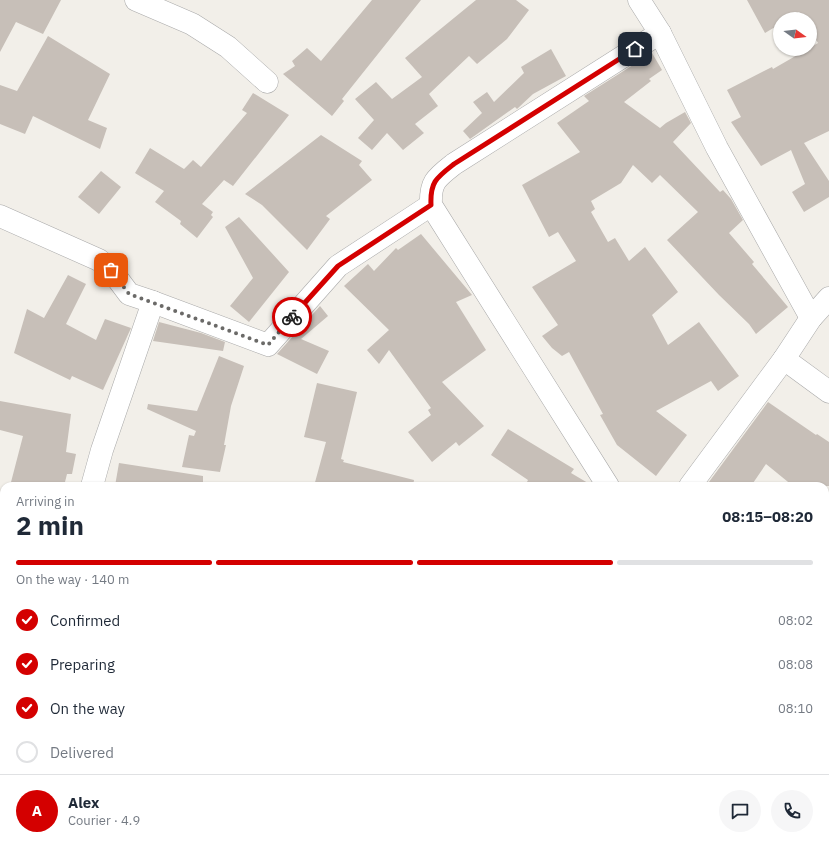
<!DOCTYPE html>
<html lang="en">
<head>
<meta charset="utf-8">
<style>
	:root { --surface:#fff; --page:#f6f6f7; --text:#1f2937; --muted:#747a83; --line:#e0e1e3; --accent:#d40000 }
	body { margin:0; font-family:"IBM Plex Sans",sans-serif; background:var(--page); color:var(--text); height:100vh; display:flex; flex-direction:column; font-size:15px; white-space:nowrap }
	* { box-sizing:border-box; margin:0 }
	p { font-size:13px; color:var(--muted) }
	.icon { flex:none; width:22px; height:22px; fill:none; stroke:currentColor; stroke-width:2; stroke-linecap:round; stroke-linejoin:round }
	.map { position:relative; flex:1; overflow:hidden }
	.side { position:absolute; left:0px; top:482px; width:829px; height:372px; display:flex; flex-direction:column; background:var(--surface); border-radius:12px 12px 0 0; box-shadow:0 1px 3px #0004 }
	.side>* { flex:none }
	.needle { width:26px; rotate:104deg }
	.tools { position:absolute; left:773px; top:12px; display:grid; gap:8px }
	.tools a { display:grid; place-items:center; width:44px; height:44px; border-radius:50%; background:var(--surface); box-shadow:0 1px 3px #0004; font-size:20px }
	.pin { position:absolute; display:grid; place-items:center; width:34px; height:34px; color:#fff; margin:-17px; border-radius:8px; box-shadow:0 2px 6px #0006 }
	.courier { position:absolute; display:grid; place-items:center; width:40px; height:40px; margin:-20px; border:3px solid #d40000; border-radius:50%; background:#fff; color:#222; box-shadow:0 1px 5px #0007 }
	.summary em { font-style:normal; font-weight:700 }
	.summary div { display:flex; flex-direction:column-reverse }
	.summary { display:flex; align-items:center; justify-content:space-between; height:68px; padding:0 16px }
	h1 { font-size:26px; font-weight:700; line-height:30px }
	.bar { display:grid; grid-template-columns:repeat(4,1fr); gap:6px 4px; align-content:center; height:48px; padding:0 16px }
	.bar i { height:5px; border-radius:3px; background:var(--line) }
	.bar .on { background:var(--accent) }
	.bar p { grid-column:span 4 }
	.line { display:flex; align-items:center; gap:10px; padding:0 16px; border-top:1px solid var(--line) }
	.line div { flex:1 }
	.round { display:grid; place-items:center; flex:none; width:42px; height:42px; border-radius:21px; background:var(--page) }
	ol { padding:0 16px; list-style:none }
	li { display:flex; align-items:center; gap:12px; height:44px }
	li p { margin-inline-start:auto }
	li .icon { padding:4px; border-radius:50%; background:var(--accent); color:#fff; stroke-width:4 }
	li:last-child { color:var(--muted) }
	li i { width:22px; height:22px; border:2px solid var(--line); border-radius:50% }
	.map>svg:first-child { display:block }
	.building { fill:#c7bfb8 }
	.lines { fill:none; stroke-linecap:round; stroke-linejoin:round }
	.minor-casing { stroke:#a9a9a9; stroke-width:23 }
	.minor { stroke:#fff; stroke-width:22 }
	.done { stroke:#6b6a68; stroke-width:4; stroke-dasharray:0 7.2 }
	.route { stroke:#d40000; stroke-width:5 }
</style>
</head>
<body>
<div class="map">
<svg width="829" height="854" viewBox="0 0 829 854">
	<rect width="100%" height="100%" fill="#f2efe9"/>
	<g class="building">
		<path d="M0 0H61L43 34 16 22 0 52Z"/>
		<path d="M372 0H421L342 99 344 101 332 116 283 74 295 66 292 61 307 48 321 61Z"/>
		<path d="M476 0H516L529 10 507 39 477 64 469 56 429 94 438 106 415 124 424 133 403 150 387 133 372 150 358 138 374 120 355 99 376 82 392 99 422 77 405 58Z"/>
		<path d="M747 0H829V131L804 143 829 181V197L804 212 792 192 805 184 791 150 761 166 731 122 741 117 727 90 772 67 773 69 818 43 810 30V19H803L799 12 787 19H780V24L765 33Z"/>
		<path d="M48 36 110 74 88 120 107 128 100 149 33 116 25 134 0 124V85L17 91Z"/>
		<path d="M551 49 566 76 533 94 517 109 515 107 470 139 463 131 482 113 473 102 487 92 494 102 524 73 521 67Z"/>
		<path d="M652 53 662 70 649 79 651 81 624 102 660 128 666 123 685 112 691 123 673 142 720 192 723 190 731 199 743 220 729 233 754 262 752 264 788 307 756 334 749 324 719 295 667 240 698 212 660 175 652 183 633 165 621 183 591 201 595 209 591 212 608 242 615 238 629 261 645 247 678 292 652 315 668 345 699 322 739 376 718 391 711 381 656 411 687 435 656 476 617 445 600 415 603 414 569 352 562 356 552 348 542 336 558 325 532 287 576 261 558 232 549 237 522 185 580 152 557 123 589 101 584 96Z"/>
		<path d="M253 93 289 115 233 186 224 180 202 204 213 212 211 215 213 217 197 238 180 224 181 221 155 202 164 191 135 173 150 148 184 169 193 160 201 167 247 113 242 110Z"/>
		<path d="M321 135 362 161 359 165 372 180 326 216 330 219 307 250 262 205 245 194Z"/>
		<path d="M101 171 121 187 99 214 78 197Z"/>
		<path d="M239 217 289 272 249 322 230 306 253 278 225 227Z"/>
		<path d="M421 234 472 295 456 302 486 350 442 382 484 426 459 446 456 442 432 462 408 432 431 415 428 410 431 408 389 350 379 364 367 350 389 330 344 286 368 264 374 271 396 248 398 250Z"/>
		<path d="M68 275 86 284 66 324 96 340 105 319 131 328 103 390 72 376 70 380 14 353 27 309 44 318Z"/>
		<path d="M320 306 328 316 301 339 329 351 317 374 277 354Z"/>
		<path d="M159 322 201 333 225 342 223 351 153 341Z"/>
		<path d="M219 356 244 366 231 406 224 445H226L220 472 182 467 189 435 194 436 196 431 147 409 148 404 197 411Z"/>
		<path d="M317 383 357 392 341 459 344 460 343 462 414 480 413 486H314L326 442 304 437Z"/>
		<path d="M0 401 71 414 66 452 76 454 72 474H67L64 486 39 482 38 486H10L23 436 0 430Z"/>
		<path d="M768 402 816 435 817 434 829 442V486H793L766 464 751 486H706Z"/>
		<path d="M508 429 574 469 571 473 593 486H525L528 480 491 455Z"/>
		<path d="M119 463 203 476V486H115Z"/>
	</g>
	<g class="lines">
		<defs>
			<g id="minor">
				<path d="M136 0 192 24 228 47 267 82"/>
				<path d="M639 0 660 33 717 148 811 318"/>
				<path d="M0 216 99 260 111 270 129 294 153 302 102 450 92 486"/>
				<path d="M153 302 268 345 338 266 431 205"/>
				<path d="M784 359 829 392"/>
				<path d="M608 486 431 205C430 182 436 178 454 164L660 33"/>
				<path d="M690 486 784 359 811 318 829 298"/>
				<path d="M0 562 4 563"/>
				<path d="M825 718 829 720"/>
				<path d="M0 790 4 776"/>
				<path d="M17 850 30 854"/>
				<path d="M511 854 513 850"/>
			</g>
		</defs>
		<use href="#minor" class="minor-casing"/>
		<use href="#minor" class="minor"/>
	</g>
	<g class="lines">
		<path class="done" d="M111 270 129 294 268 345 292 317"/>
		<path class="route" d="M292 317 338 266 431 205C430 182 436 178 454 164L635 49"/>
	</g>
</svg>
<div class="tools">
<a><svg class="needle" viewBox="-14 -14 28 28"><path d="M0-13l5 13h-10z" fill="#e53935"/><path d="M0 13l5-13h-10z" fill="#747a83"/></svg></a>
</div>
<div class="pin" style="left:111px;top:270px;background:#ea580c"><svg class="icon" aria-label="bag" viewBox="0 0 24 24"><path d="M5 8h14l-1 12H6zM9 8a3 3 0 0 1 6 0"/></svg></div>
<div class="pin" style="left:635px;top:49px;background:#1f2937"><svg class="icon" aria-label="home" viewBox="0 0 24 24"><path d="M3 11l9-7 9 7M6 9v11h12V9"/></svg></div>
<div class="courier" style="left:292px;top:317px"><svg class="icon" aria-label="bike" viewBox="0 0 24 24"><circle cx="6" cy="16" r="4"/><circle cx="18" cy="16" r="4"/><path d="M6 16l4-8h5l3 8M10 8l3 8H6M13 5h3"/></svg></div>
<section class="side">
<div class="summary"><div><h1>2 min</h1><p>Arriving in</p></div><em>08:15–08:20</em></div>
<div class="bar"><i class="on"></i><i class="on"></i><i class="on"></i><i></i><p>On the way · 140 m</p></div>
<ol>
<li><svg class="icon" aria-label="check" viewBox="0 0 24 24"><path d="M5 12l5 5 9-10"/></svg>Confirmed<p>08:02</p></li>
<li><svg class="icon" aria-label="check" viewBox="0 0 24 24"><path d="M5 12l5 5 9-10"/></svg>Preparing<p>08:08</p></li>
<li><svg class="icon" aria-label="check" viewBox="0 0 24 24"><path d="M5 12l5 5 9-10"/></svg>On the way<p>08:10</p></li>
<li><i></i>Delivered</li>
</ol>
<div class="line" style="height:72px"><b class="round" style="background:var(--accent);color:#fff">A</b><div><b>Alex</b><p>Courier · 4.9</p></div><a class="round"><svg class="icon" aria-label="chat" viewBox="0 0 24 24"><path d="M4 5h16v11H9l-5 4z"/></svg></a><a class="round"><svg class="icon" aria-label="phone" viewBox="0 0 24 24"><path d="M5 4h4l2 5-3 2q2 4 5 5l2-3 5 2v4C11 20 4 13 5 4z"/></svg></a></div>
</section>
</div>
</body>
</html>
